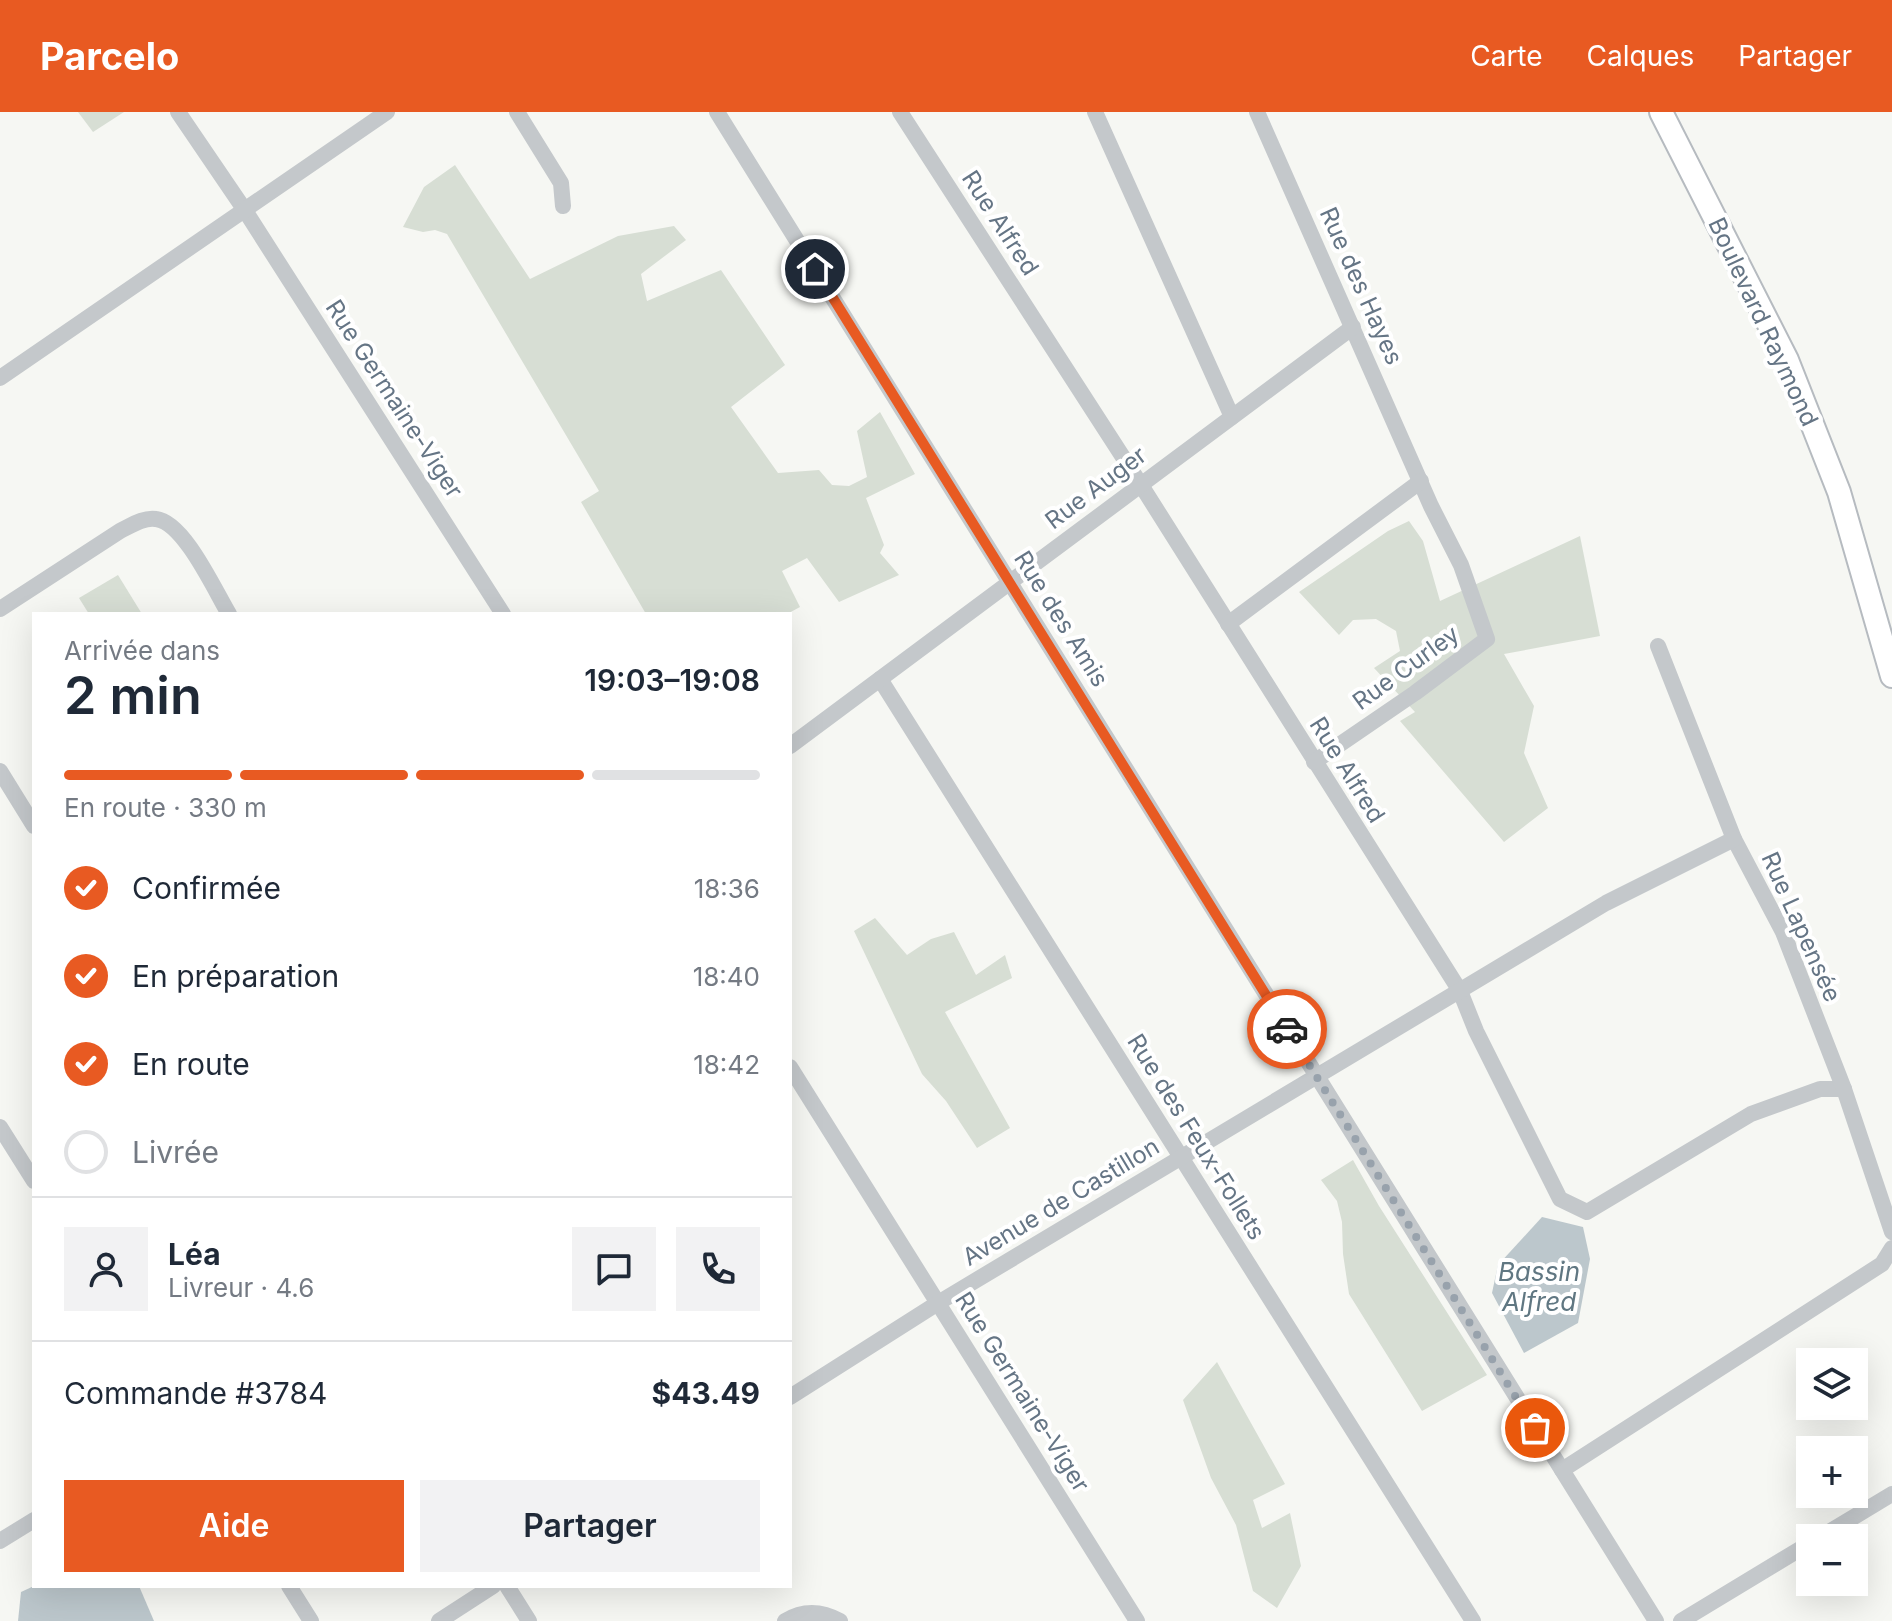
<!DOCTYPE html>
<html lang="fr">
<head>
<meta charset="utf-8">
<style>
	:root { --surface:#fff; --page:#f2f2f3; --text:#1f2937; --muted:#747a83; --line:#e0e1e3; --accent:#e85a22 }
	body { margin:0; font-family:Inter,sans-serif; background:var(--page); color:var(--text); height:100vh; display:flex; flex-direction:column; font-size:30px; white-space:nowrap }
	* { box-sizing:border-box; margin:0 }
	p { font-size:26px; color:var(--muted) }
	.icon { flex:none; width:44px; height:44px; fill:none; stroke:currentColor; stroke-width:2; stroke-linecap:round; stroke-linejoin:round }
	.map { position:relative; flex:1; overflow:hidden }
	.details { position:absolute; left:32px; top:500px; width:760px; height:976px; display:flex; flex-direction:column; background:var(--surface); border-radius:0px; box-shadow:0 8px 32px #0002 }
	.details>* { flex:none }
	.tools { position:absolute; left:1796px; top:1236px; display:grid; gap:16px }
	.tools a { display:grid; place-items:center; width:72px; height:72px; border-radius:0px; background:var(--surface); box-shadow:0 8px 32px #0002; font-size:40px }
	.pin { position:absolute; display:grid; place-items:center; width:68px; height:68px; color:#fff; margin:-34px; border:4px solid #fff; border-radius:50%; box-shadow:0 2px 8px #0007 }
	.courier { position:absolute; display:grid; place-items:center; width:80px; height:80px; margin:-40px; border:6px solid #e85a22; border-radius:50%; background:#fff; color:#222; box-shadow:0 2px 10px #0007 }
	.overview em { font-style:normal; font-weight:600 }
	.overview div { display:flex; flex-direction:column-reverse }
	.overview { display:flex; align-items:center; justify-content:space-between; height:136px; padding:0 32px }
	h1 { font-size:52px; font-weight:600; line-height:60px }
	.bar { display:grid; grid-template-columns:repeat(4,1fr); gap:12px 8px; align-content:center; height:96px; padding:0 32px }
	.bar i { height:10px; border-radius:6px; background:var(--line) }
	.bar .selected { background:var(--accent) }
	.bar p { grid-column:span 4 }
	.line { display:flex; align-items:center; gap:20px; padding:0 32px; border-top:2px solid var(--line) }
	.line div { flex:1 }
	.round { display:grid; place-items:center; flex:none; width:84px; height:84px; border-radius:0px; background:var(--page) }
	ol { padding:0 32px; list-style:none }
	li { display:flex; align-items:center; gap:24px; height:88px }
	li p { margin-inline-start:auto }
	li .icon { padding:8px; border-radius:50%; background:var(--accent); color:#fff; stroke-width:4 }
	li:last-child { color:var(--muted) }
	li i { width:44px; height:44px; border:4px solid var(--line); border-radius:50% }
	.button { display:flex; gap:16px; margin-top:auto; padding:16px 32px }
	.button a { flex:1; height:92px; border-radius:0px; background:var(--accent); color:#fff; font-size:32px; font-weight:600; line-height:92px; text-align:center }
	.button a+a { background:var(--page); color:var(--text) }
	header { display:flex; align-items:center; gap:48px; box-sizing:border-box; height:112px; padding:0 40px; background:var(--accent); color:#fff }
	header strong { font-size:38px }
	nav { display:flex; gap:44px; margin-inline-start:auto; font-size:28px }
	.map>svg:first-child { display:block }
	.green { fill:#d7ded4 }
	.water { fill:#bcc7cc }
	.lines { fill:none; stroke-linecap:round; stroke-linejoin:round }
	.secondary-casing { stroke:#b6bbc0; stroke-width:26 }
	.street { stroke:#c4c8cb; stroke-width:16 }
	.secondary { stroke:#fff; stroke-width:22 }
	.done { stroke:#98a2ac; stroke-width:8; stroke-dasharray:0 14.4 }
	.route { stroke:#e85a22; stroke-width:10 }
	.labels { text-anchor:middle; stroke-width:8; stroke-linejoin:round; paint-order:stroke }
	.street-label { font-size:24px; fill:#657585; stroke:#fff }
	.water-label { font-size:26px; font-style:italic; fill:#607782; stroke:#fff }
</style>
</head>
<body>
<header>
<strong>Parcelo</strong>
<nav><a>Carte</a><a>Calques</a><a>Partager</a></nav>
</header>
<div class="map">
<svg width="1892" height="1509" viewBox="0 0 1892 1509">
	<rect width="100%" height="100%" fill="#f6f7f3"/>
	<g class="green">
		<path d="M78 0H124L93 20Z"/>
		<path d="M455 53 530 167 618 124 674 114 686 128 641 162 647 189 721 158 785 253 731 295 778 361 819 358 832 373 849 374 867 365 857 319 880 300 915 362 866 386 884 433 880 441 899 463 839 490 807 446 782 459 800 495 787 502H646L581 390 599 379 447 122 435 118 423 120 403 115 424 75Z"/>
		<path d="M1409 409 1423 429 1440 489 1580 424 1600 524 1504 542 1534 594 1524 641 1548 696 1504 730 1400 609 1415 600 1374 556 1400 539 1396 519 1376 507 1353 508 1339 523 1299 480 1388 419Z"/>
		<path d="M118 463 142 502H89L79 486Z"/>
		<path d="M875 806 907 843 931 827 954 820 976 863 1005 843 1012 866 945 900 1010 1016 977 1036 946 989 922 962 854 819Z"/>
		<path d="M1353 1048 1379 1094 1487 1263 1422 1299 1349 1182 1343 1142 1342 1110 1337 1089 1321 1068Z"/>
		<path d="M1217 1250 1285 1372 1253 1388 1262 1416 1290 1401 1301 1454 1277 1496 1253 1479 1236 1413 1211 1366 1183 1288Z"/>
	</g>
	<g class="water">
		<path d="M1542 1105 1583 1115 1590 1147 1578 1211 1524 1241 1492 1181 1498 1153Z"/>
		<path d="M34 1474H139L154 1509H18L21 1480Z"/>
	</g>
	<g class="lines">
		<defs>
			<path id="secondary" d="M1661 0 1787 248 1839 380 1892 564"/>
		</defs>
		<use href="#secondary" class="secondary-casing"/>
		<g class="street">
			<path d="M178 0 244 97 503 502"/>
			<path d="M517 0 561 71 563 94"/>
			<path d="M717 0 1656 1509"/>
			<path d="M900 0 1141 373 1460 879 1476 919 1560 1087 1587 1100 1751 1002 1820 977H1844"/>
			<path d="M1095 0 1232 305"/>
			<path d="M1257 0 1431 394 1461 453 1487 527 1415 581 1314 650"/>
			<path d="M0 266 387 0"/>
			<path d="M0 497 120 419C132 413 144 405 156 407 184 410 215 479 229 502"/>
			<path d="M1228 512 1421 369"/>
			<path d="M1658 534 1734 727 1783 820 1844 977 1892 1120"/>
			<path d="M880 567 1473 1509"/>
			<path d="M790 634 1353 215"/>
			<path d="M0 659 34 714"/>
			<path d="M790 955 1137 1509"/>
			<path d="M0 1015 34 1069"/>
			<path d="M790 1285 938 1191 1606 791 1734 727"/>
			<path d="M1562 1358 1882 1152 1892 1136"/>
			<path d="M1819 1426 1892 1382"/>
			<path d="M0 1429 34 1408"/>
			<path d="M289 1474 311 1509"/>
			<path d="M507 1474 529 1509"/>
			<path d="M439 1509 493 1474"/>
			<path d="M785 1509C803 1498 822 1499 840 1509"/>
			<path d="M1681 1509 1810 1431"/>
		</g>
		<use href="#secondary" class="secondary"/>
	</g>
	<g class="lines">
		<path class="done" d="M1287 917 1535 1316"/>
		<path class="route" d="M815 157 1287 917"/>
	</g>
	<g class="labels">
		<g class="street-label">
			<text transform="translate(1000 111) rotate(57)" y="8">Rue Alfred</text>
			<text transform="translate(1361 174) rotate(66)" y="8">Rue des Hayes</text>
			<text transform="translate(1763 210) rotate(65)" y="8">Boulevard Raymond</text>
			<text transform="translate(394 287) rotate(57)" y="8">Rue Germaine-Viger</text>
			<text transform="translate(1096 376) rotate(-37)" y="8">Rue Auger</text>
			<text transform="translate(1061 507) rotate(58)" y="8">Rue des Amis</text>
			<text transform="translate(1406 556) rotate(-36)" y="8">Rue Curley</text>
			<text transform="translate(1347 658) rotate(58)" y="8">Rue Alfred</text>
			<text transform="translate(1801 815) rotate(66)" y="8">Rue Lapensée</text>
			<text transform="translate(1196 1025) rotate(58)" y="8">Rue des Feux-Follets</text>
			<text transform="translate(1061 1090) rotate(-31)" y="8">Avenue de Castillon</text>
			<text transform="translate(1022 1280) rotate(58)" y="8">Rue Germaine-Viger</text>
		</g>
		<g class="water-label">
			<text x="1539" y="1169">Bassin<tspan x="1539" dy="30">Alfred</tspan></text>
		</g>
	</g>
</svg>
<div class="tools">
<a><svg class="icon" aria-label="layers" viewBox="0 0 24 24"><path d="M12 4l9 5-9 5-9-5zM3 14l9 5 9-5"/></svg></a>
<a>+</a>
<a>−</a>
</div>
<div class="pin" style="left:1535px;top:1316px;background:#ea580c"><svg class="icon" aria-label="bag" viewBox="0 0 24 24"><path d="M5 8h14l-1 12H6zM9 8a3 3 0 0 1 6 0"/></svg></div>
<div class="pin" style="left:815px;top:157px;background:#1f2937"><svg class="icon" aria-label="home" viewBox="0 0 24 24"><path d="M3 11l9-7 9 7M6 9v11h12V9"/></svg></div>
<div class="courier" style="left:1287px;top:917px"><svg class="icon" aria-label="car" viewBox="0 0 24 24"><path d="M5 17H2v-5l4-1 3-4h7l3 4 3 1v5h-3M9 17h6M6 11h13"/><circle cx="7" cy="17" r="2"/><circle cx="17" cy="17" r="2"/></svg></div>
<section class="details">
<div class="overview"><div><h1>2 min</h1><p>Arrivée dans</p></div><em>19:03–19:08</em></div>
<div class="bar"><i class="selected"></i><i class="selected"></i><i class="selected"></i><i></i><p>En route · 330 m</p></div>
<ol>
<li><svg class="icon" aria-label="check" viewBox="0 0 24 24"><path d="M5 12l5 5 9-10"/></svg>Confirmée<p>18:36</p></li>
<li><svg class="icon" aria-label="check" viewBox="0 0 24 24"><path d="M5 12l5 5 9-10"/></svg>En préparation<p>18:40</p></li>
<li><svg class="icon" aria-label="check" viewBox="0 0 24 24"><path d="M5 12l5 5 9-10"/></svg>En route<p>18:42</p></li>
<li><i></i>Livrée</li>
</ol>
<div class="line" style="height:144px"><a class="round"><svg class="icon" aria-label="person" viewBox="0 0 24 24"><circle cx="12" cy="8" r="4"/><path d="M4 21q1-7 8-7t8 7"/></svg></a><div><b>Léa</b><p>Livreur · 4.6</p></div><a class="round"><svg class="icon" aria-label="chat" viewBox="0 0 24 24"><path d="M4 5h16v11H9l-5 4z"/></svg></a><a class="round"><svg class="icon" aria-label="phone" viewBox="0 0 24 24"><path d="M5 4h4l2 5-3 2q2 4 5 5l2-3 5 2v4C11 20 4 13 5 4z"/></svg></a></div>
<div class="line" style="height:104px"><div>Commande #3784</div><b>$43.49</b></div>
<div class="button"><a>Aide</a><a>Partager</a></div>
</section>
</div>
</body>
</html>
